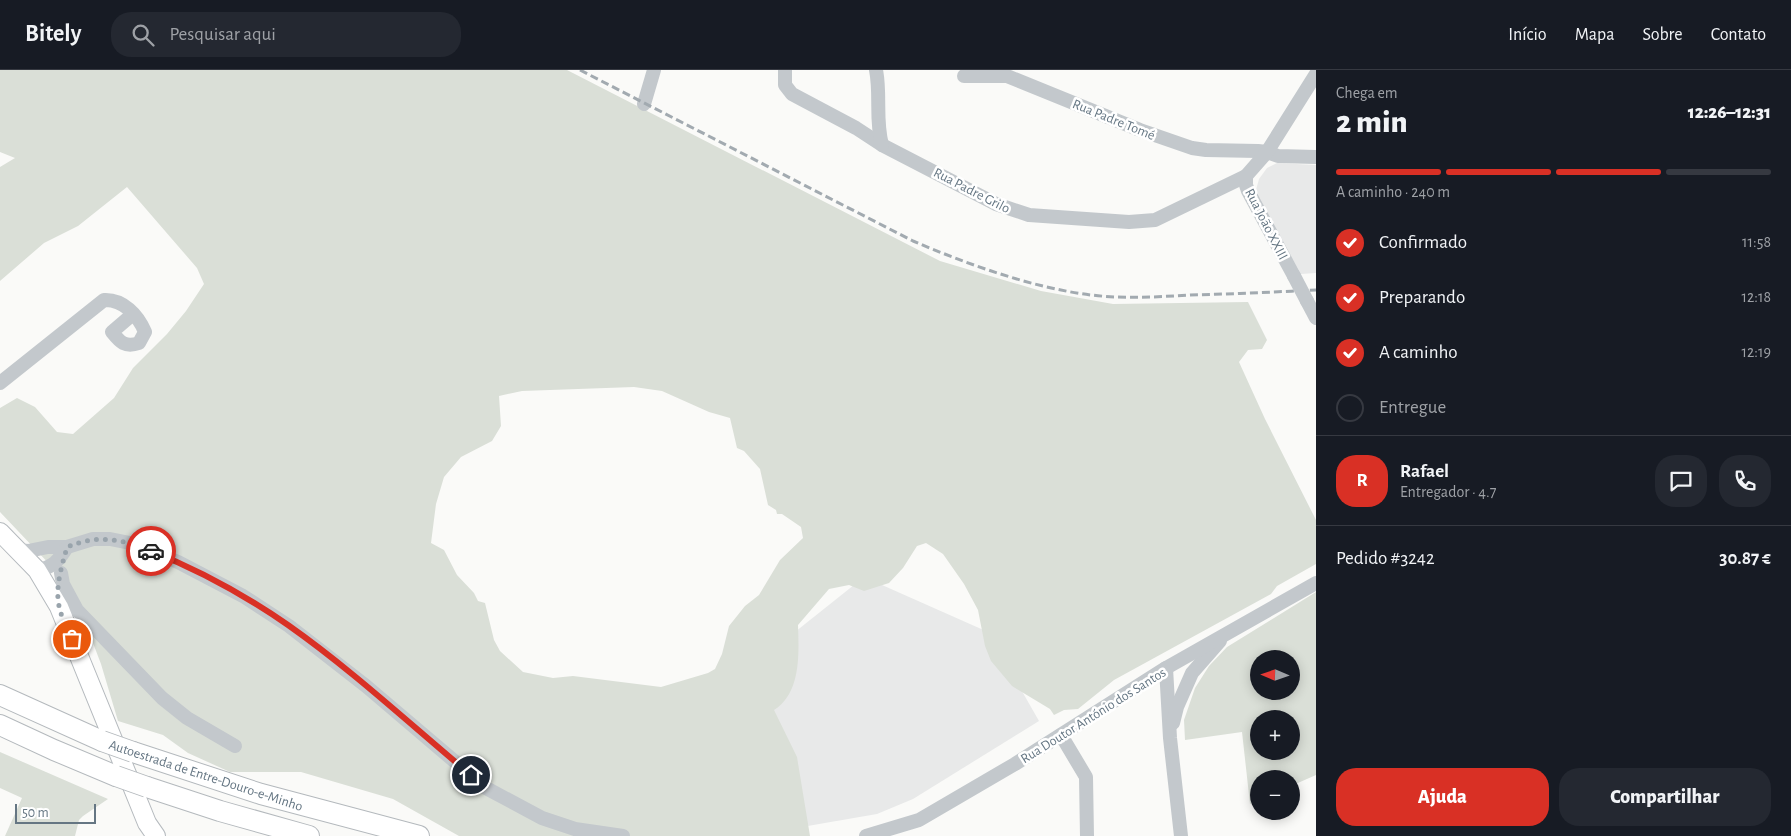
<!DOCTYPE html>
<html lang="pt">
<head>
<meta charset="utf-8">
<style>
	:root { --surface:#171b24; --page:#242831; --text:#f1f3f6; --muted:#9ea1a6; --line:#363941; --accent:#d93025 }
	body { margin:0; font-family:"Alegreya Sans",sans-serif; background:var(--page); color:var(--text); height:100vh; display:flex; flex-direction:column; font-size:19px; white-space:nowrap }
	* { box-sizing:border-box; margin:0 }
	p { font-size:16px; color:var(--muted) }
	.icon { flex:none; width:28px; height:28px; fill:none; stroke:currentColor; stroke-width:2; stroke-linecap:round; stroke-linejoin:round }
	.map { position:relative; flex:1; overflow:hidden }
	.panel { display:flex; flex-direction:column; background:var(--surface); width:475px }
	.panel>* { flex:none }
	.needle { width:32px; rotate:272deg }
	.controls { position:absolute; left:1250px; top:580px; display:grid; gap:10px }
	.controls a { display:grid; place-items:center; width:50px; height:50px; border-radius:50%; background:var(--surface); box-shadow:0 2px 12px #0003; font-size:25px }
	.scale { position:absolute; left:15px; bottom:12px; width:81px; box-sizing:border-box; padding-left:5px; border:2px solid #657683; border-top:0; font-size:14px; line-height:18px; white-space:nowrap; color:#657683; -webkit-text-stroke:4px #fff; paint-order:stroke }
	.pin { position:absolute; display:grid; place-items:center; width:42px; height:42px; color:#fff; margin:-21px; border:2px solid #fff; border-radius:50%; box-shadow:0 1px 5px #0007 }
	.courier { position:absolute; display:grid; place-items:center; width:50px; height:50px; margin:-25px; border:4px solid #d93025; border-radius:50%; background:#fff; color:#222; box-shadow:0 1px 6px #0007 }
	.head em { font-style:normal; font-weight:800 }
	.head div { display:flex; flex-direction:column-reverse }
	.head { display:flex; align-items:center; justify-content:space-between; height:85px; padding:0 20px }
	h1 { font-size:32px; font-weight:800; line-height:38px }
	.bar { display:grid; grid-template-columns:repeat(4,1fr); gap:8px 5px; align-content:center; height:60px; padding:0 20px }
	.bar i { height:6px; border-radius:4px; background:var(--line) }
	.bar .active { background:var(--accent) }
	.bar p { grid-column:span 4 }
	.line { display:flex; align-items:center; gap:12px; padding:0 20px; border-top:1px solid var(--line) }
	.line div { flex:1 }
	.round { display:grid; place-items:center; flex:none; width:52px; height:52px; border-radius:20px; background:var(--page) }
	ol { padding:0 20px; list-style:none }
	li { display:flex; align-items:center; gap:15px; height:55px }
	li p { margin-inline-start:auto }
	li .icon { padding:5px; border-radius:50%; background:var(--accent); color:#fff; stroke-width:4 }
	li:last-child { color:var(--muted) }
	li i { width:28px; height:28px; border:2px solid var(--line); border-radius:50% }
	.button { display:flex; gap:10px; margin-top:auto; padding:10px 20px }
	.button a { flex:1; height:58px; border-radius:20px; background:var(--accent); color:#fff; font-size:20px; font-weight:800; line-height:58px; text-align:center }
	.button a+a { background:var(--page); color:var(--text) }
	header { display:flex; align-items:center; gap:30px; box-sizing:border-box; height:70px; padding:0 25px; background:var(--surface); border-bottom:1px solid var(--line) }
	header strong { font-size:24px }
	nav { display:flex; gap:28px; margin-inline-start:auto; font-size:18px }
	.search { width:350px; height:45px; background:var(--page); display:flex; align-items:center; gap:12px; box-sizing:border-box; padding:0 18px; border-radius:20px; color:var(--muted); font-size:19px }
	main { display:flex; flex:1; min-height:0 }
	.map>svg:first-child { display:block }
	.built { fill:#e8e9e9 }
	.green { fill:#dadfd7; fill-rule:evenodd }
	.lines { fill:none; stroke-linecap:round; stroke-linejoin:round }
	.major-casing { stroke:#b5babe; stroke-width:20 }
	.highway-casing { stroke:#b4b9bd; stroke-width:22 }
	.minor { stroke:#c3c8cc; stroke-width:14 }
	.major { stroke:#fff; stroke-width:18 }
	.highway { stroke:#fff; stroke-width:20 }
	.rail { stroke:#a2aab0; stroke-width:3; stroke-dasharray:8 4; stroke-linecap:butt }
	.highway-bridge-casing { stroke:#b4b9bd; stroke-width:22; stroke-linecap:butt }
	.minor-bridge { stroke:#c3c8cc; stroke-width:14 }
	.highway-bridge { stroke:#fff; stroke-width:20 }
	.done { stroke:#99a4ac; stroke-width:5; stroke-dasharray:0 9 }
	.route { stroke:#d93025; stroke-width:6 }
	.labels { text-anchor:middle; stroke-width:5; stroke-linejoin:round; paint-order:stroke }
	.street-label { font-size:14px; fill:#657683; stroke:#fff }
</style>
</head>
<body>
<header>
<strong>Bitely</strong>
<div class="search"><svg class="icon" aria-label="search" viewBox="0 0 24 24"><circle cx="10" cy="10" r="6"/><path d="M15 15l6 6"/></svg>Pesquisar aqui</div>
<nav><a>Início</a><a>Mapa</a><a>Sobre</a><a>Contato</a></nav>
</header>
<main>
<div class="map">
<svg width="1316" height="766" viewBox="0 0 1316 766">
	<rect width="100%" height="100%" fill="#fafaf8"/>
	<g class="built">
		<path d="M1277 93 1316 95V203L1301 204 1257 127 1256 120 1259 109 1267 98Z"/>
		<path d="M864 507 988 562 1039 651 913 729 877 744 796 758 701 637Z"/>
	</g>
	<g class="green">
		<path d="M0 0H567L940 191 1041 221 1113 234 1248 232 1267 270 1262 279 1248 280 1239 292 1265 349 1316 450V494L1277 516 1271 524 1114 610 1078 639 1064 640 1054 645 1050 639 1012 616 991 591 985 576 978 540 964 514 943 484 926 473 917 476 903 498 889 513 864 521 849 515 829 519 798 555C799 584 801 623 774 640L797 687 810 766H459L393 729 301 702H230L188 683 163 665 118 651 101 594 72 518 0 442V338L17 328 35 337 57 362 73 364 114 328 133 298 167 264 186 241 204 214 197 198 127 117 78 156 44 173 0 211V97L15 88 0 82ZM634 317 662 321 709 342 730 348 737 378 744 381 760 399 768 435 776 440 777 444H782L801 457 803 468 780 490 759 525 745 536 729 556 722 584 715 599 708 603 661 617 573 606 553 608 523 602 500 581 494 570 485 533 478 531 474 523 457 505 444 480 431 473 436 434 444 407 461 387 492 371 501 356 499 326 522 321Z"/>
		<path d="M1316 522V705L1291 716V709H1259V730L1250 734 1242 662 1185 670 1184 650 1195 618 1209 596 1227 577ZM1259 589H1291V621H1259ZM1259 649H1291V681H1259Z"/>
		<path d="M0 682 108 729 83 746 79 750 75 766H5L22 728 0 718Z"/>
	</g>
	<g class="lines">
		<defs>
			<path id="major" d="M0 462 37 500 59 537 147 753 156 766"/>
			<g id="highway">
				<path d="M0 625 102 671"/>
				<path d="M0 655 54 680 116 706"/>
				<path d="M133 682 261 724 419 766"/>
				<path d="M147 717 220 741 309 766"/>
			</g>
		</defs>
		<use href="#major" class="major-casing"/>
		<use href="#highway" class="highway-casing"/>
		<g class="minor">
			<path d="M785 0V15L792 24 856 58 882 75 996 134 1029 145 1129 152 1155 150 1246 106"/>
			<path d="M876 0C881 25 875 49 882 75"/>
			<path d="M964 6H1007L1140 60 1192 78 1206 80 1258 81 1267 82 1278 86 1316 87"/>
			<path d="M644 34 654 0"/>
			<path d="M1294 206 1248 121 1246 115V106L1267 82 1316 4"/>
			<path d="M1307 231 1316 248"/>
			<path d="M0 313 104 230C123 229 138 245 145 262L139 273C125 278 120 272 112 262L133 244"/>
			<path d="M17 480 28 481 48 477H67L93 469H110L130 473 178 492 243 526 289 556 366 616 486 718 542 748 575 759 623 766"/>
			<path d="M37 500C53 498 59 490 67 477"/>
			<path d="M61 503 63 514 77 540 162 628 187 648 235 676"/>
			<path d="M1166 598 1170 668 1181 766"/>
			<path d="M1173 653 1177 637 1192 603 1220 571"/>
			<path d="M1061 665 1086 707 1087 766"/>
			<path d="M866 766 919 750 1015 694 1166 598 1316 513"/>
		</g>
		<use href="#major" class="major"/>
		<use href="#highway" class="highway"/>
		<path class="rail" d="M580 0 913 171C967 194 1033 218 1091 225 1124 229 1157 227 1190 225 1232 224 1274 222 1316 220"/>
		<defs>
			<g id="highway-bridge">
				<path d="M102 671 133 682"/>
				<path d="M116 706 147 717"/>
			</g>
		</defs>
		<use href="#highway-bridge" class="highway-bridge-casing"/>
		<path class="minor-bridge" d="M1294 206 1307 231"/>
		<use href="#highway-bridge" class="highway-bridge"/>
	</g>
	<g class="lines">
		<path class="done" d="M72 569C68 559 61 547 59 536 55 516 62 496 67 477 99 464 120 469 151 481"/>
		<path class="route" d="M151 481C199 500 246 526 288 555 352 600 411 655 471 705"/>
	</g>
	<g class="labels">
		<g class="street-label">
			<text transform="translate(1114 49) rotate(22)" y="5">Rua Padre Tomé</text>
			<text transform="translate(972 120) rotate(27)" y="5">Rua Padre Grilo</text>
			<text transform="translate(1267 154) rotate(63)" y="5">Rua João XXIII</text>
			<text transform="translate(1093 645) rotate(-32)" y="5">Rua Doutor António dos Santos</text>
			<text transform="translate(206 705) rotate(18)" y="5">Autoestrada de Entre-Douro-e-Minho</text>
		</g>
	</g>
</svg>
<div class="controls">
<a><svg class="needle" viewBox="-14 -14 28 28"><path d="M0-13l5 13h-10z" fill="#e53935"/><path d="M0 13l5-13h-10z" fill="#9ea1a6"/></svg></a>
<a>+</a>
<a>−</a>
</div>
<div class="scale">50 m</div>
<div class="pin" style="left:72px;top:569px;background:#ea580c"><svg class="icon" aria-label="bag" viewBox="0 0 24 24"><path d="M5 8h14l-1 12H6zM9 8a3 3 0 0 1 6 0"/></svg></div>
<div class="pin" style="left:471px;top:705px;background:#1f2937"><svg class="icon" aria-label="home" viewBox="0 0 24 24"><path d="M3 11l9-7 9 7M6 9v11h12V9"/></svg></div>
<div class="courier" style="left:151px;top:481px"><svg class="icon" aria-label="car" viewBox="0 0 24 24"><path d="M5 17H2v-5l4-1 3-4h7l3 4 3 1v5h-3M9 17h6M6 11h13"/><circle cx="7" cy="17" r="2"/><circle cx="17" cy="17" r="2"/></svg></div>
</div>
<section class="panel">
<div class="head"><div><h1>2 min</h1><p>Chega em</p></div><em>12:26–12:31</em></div>
<div class="bar"><i class="active"></i><i class="active"></i><i class="active"></i><i></i><p>A caminho · 240 m</p></div>
<ol>
<li><svg class="icon" aria-label="check" viewBox="0 0 24 24"><path d="M5 12l5 5 9-10"/></svg>Confirmado<p>11:58</p></li>
<li><svg class="icon" aria-label="check" viewBox="0 0 24 24"><path d="M5 12l5 5 9-10"/></svg>Preparando<p>12:18</p></li>
<li><svg class="icon" aria-label="check" viewBox="0 0 24 24"><path d="M5 12l5 5 9-10"/></svg>A caminho<p>12:19</p></li>
<li><i></i>Entregue</li>
</ol>
<div class="line" style="height:90px"><b class="round" style="background:var(--accent);color:#fff">R</b><div><b>Rafael</b><p>Entregador · 4.7</p></div><a class="round"><svg class="icon" aria-label="chat" viewBox="0 0 24 24"><path d="M4 5h16v11H9l-5 4z"/></svg></a><a class="round"><svg class="icon" aria-label="phone" viewBox="0 0 24 24"><path d="M5 4h4l2 5-3 2q2 4 5 5l2-3 5 2v4C11 20 4 13 5 4z"/></svg></a></div>
<div class="line" style="height:65px"><div>Pedido #3242</div><b>30.87 €</b></div>
<div class="button"><a>Ajuda</a><a>Compartilhar</a></div>
</section>
</main>
</body>
</html>
